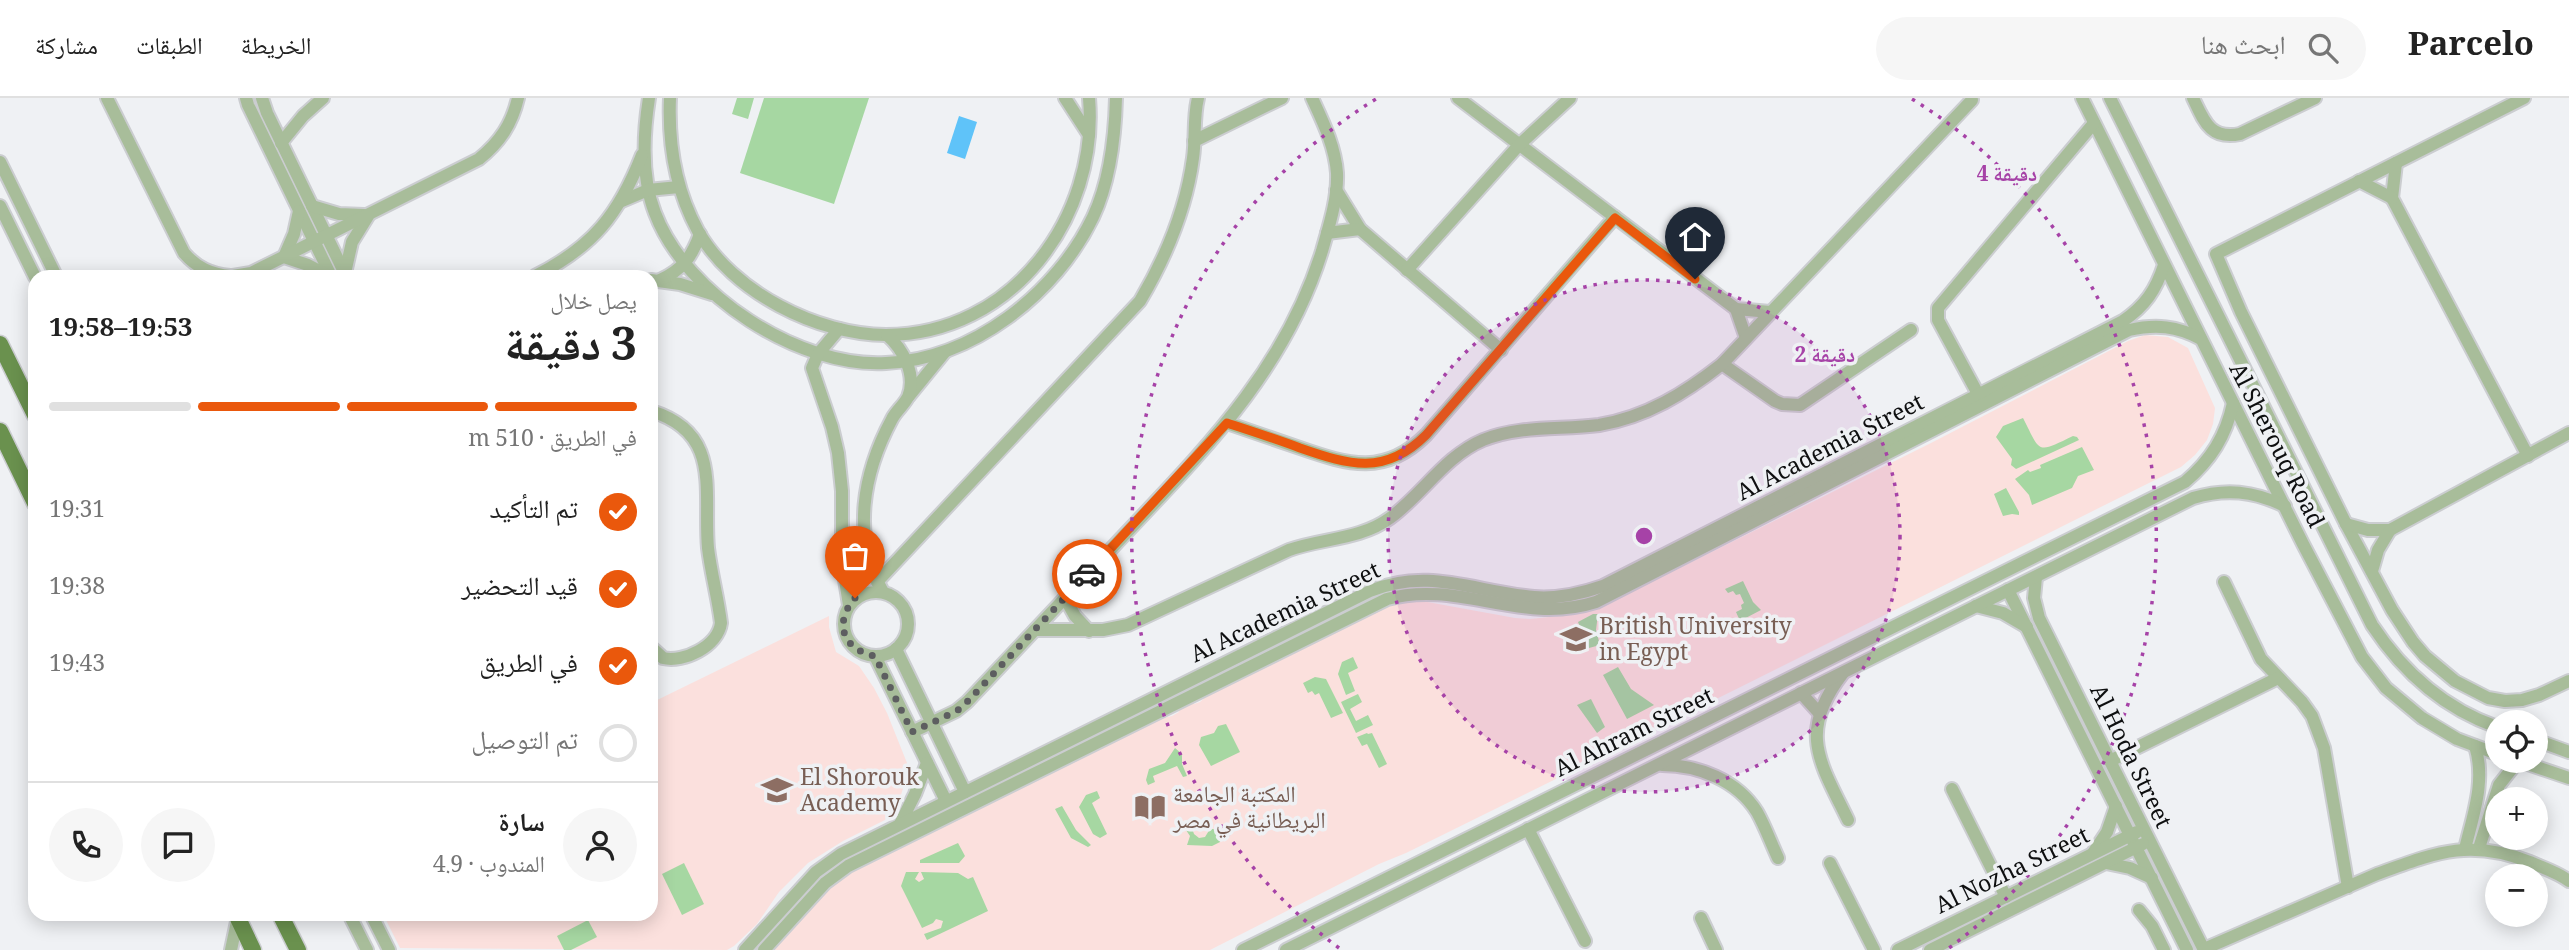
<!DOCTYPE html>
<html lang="ar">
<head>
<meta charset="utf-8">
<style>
	:root { --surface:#fff; --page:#f6f6f6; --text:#222; --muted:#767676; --line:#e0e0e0; --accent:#ea580c }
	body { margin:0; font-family:Georgia,"Noto Naskh Arabic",serif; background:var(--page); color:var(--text); direction:rtl; height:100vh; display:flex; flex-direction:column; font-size:26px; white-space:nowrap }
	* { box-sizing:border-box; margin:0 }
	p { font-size:23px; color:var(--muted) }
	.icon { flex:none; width:38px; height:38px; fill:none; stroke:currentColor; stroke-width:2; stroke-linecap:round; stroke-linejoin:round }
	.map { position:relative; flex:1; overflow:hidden; direction:ltr }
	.details { position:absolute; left:28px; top:172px; width:630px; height:651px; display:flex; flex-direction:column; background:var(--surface); border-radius:21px; box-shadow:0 4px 18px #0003; direction:rtl }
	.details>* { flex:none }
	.buttons { position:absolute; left:2485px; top:612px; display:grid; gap:14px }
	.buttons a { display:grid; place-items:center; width:63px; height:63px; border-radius:50%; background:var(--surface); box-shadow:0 4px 18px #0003; font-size:35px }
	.pin { position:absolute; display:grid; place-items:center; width:60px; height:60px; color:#fff; margin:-72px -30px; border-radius:50% 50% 50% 0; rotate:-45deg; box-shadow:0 0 7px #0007 }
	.pin .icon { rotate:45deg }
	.courier { position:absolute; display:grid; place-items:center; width:70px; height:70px; margin:-35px; border:5px solid #ea580c; border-radius:50%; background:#fff; color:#222; box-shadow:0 2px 9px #0007 }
	.summary em { font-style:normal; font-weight:800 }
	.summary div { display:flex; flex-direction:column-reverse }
	.summary { display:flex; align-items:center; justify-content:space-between; height:119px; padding:0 21px }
	h1 { font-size:46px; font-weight:800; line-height:52px }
	.bar { display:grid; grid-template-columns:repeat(4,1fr); gap:10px 7px; align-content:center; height:84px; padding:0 21px }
	.bar i { height:9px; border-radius:5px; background:var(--line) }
	.bar .current { background:var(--accent) }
	.bar p { grid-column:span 4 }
	.line { display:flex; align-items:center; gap:18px; padding:0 21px; border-top:2px solid var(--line) }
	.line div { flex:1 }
	.round { display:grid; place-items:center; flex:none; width:74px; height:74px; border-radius:37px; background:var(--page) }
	ol { padding:0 21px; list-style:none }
	li { display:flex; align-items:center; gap:21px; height:77px }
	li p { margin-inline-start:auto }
	li .icon { padding:7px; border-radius:50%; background:var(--accent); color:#fff; stroke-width:4 }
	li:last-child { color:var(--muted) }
	li i { width:38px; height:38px; border:4px solid var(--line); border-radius:50% }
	header { display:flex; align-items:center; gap:42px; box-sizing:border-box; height:98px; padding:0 35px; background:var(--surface); border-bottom:2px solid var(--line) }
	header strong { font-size:33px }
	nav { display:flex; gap:38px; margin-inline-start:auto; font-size:24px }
	.search { width:490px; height:63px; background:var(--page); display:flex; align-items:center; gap:18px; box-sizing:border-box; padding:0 24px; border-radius:38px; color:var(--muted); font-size:26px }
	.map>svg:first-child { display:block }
	.education { fill:#fbe0dd }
	.green { fill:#a6d7a2 }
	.water { fill:#5fc3f9 }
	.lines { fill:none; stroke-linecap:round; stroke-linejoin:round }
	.minor-casing { stroke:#cbcdd0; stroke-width:16 }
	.major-casing { stroke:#cbcdd0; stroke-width:19 }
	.minor { stroke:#a8bd9a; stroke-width:12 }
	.major { stroke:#6a914e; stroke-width:16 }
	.done { stroke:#5d5e60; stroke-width:7; stroke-dasharray:0 12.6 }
	.route { stroke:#ea580c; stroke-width:9 }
	.ring { fill:none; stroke:#a642a7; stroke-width:3.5; stroke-dasharray:3.5 7 }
	.labels { text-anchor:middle; stroke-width:7; stroke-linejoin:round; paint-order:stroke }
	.street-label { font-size:23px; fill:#0e0f10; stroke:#eff1f4 }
	.education-label { font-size:23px; fill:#785e54; stroke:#eff1f4; text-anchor:start }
	.centre { fill:#a642a7; stroke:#eff1f4; stroke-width:3.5 }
	.ring-label { font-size:21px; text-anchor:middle; font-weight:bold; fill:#a642a7; stroke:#eff1f4; stroke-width:7; stroke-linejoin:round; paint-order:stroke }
</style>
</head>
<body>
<header>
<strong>Parcelo</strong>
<div class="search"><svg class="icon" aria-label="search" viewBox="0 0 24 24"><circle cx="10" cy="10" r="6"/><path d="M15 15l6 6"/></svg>ابحث هنا</div>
<nav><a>الخريطة</a><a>الطبقات</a><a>مشاركة</a></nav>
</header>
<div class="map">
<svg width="2569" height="852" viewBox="0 0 2569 852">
	<rect width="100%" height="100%" fill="#eff1f4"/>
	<g class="education">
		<path d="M2145 237 2168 239 2188 250 2215 310 2213 326 2207 342 2195 357 2181 369 1568 675 1406 755 1379 766 1210 852H770L823 796 850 773 1154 622 1172 618 1179 614 1177 611 1193 604 1194 606 1200 604 1213 592 1379 511 1397 505 1422 503 1515 520 1530 521 1578 516 1599 510 1931 345 2128 243Z"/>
		<path d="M829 518V529L836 554 859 568 874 590 887 615 907 665 905 684 900 700 885 722 843 743 808 765 779 794 757 826 734 848 727 852 400 850 383 816H651V605Z"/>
	</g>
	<g class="green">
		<path d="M737 0H754L748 21 732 16Z"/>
		<path d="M764 0H869L834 106 740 75Z"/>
		<path d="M2023 320C2041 355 2036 356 2073 338L2077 339 2079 342 2016 371 2011 367 2012 361 1996 339 2003 328Z"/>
		<path d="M2082 349 2094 372 2078 378 2072 390 2032 407 2029 397 2015 381 2028 372 2030 374 2041 370 2040 367Z"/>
		<path d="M2006 390 2019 414V417L2012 416 2003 418 1994 396Z"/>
		<path d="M1743 483 1753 504 1761 512 1740 523 1736 514 1742 511 1741 507 1744 505 1740 496 1736 497 1733 493 1728 495 1725 491Z"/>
		<path d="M1593 516H1598L1596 532 1600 547 1589 550 1578 524Z"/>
		<path d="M1353 559 1358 570 1348 575 1355 593 1346 597 1338 576 1342 564Z"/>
		<path d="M1618 569 1631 591 1654 607 1627 621 1603 577Z"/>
		<path d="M1315 579 1326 581 1343 615 1331 620 1319 595 1315 597 1312 593 1308 595 1303 585Z"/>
		<path d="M1358 596 1362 604 1350 611 1356 623 1368 617 1373 627 1356 635 1341 604Z"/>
		<path d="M1591 601 1605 629 1597 635 1577 607Z"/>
		<path d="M1226 626 1240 654 1211 668 1199 647 1201 639 1214 635 1218 628Z"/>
		<path d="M1367 635 1368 636 1372 635 1387 666 1379 670 1367 646 1362 648 1357 639Z"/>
		<path d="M1175 650 1182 656V666L1187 678 1183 679 1177 668 1153 678 1155 684 1148 687 1146 682 1149 671 1165 665Z"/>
		<path d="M1097 693 1100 700 1092 705 1107 736 1100 740 1093 736 1079 709 1086 697Z"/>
		<path d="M1062 708 1076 732 1091 747 1088 749 1071 740 1055 711Z"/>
		<path d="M1188 730H1192L1194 736 1199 740 1205 739 1210 731H1217L1221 736 1220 744 1212 748 1187 747 1190 738 1186 732Z"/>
		<path d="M958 745 965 758 959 765H920V762Z"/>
		<path d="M684 765 704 806 682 817 662 776Z"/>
		<path d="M906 774H919L915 781 919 784 924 781 921 774 958 775 968 781 973 779 988 813 927 842 924 836 941 830 943 823 936 821 933 825 922 830 901 788Z"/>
		<path d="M588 822 597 839 571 852H564L557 838Z"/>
	</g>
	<path class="water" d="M959 18 977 24 965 61 947 55Z"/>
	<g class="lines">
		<defs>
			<g id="minor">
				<path d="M107 0 184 155C197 170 211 176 230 178"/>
				<path d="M246 0 248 7 331 178"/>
				<path d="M262 0 267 15 346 178"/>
				<path d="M649 0C643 38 641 79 655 115 686 197 799 270 886 265 973 261 1056 196 1093 119 1110 83 1115 39 1116 0"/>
				<path d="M670 0C668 47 675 91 698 133 732 194 818 237 886 237 1012 237 1099 119 1089 0"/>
				<path d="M1065 0 1089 37"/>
				<path d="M1458 0 1736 211 1770 214"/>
				<path d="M2082 0 2303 446 2362 559 2386 590 2422 620 2457 641 2497 656"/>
				<path d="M2110 0 2372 527C2403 574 2443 610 2497 629"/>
				<path d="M2193 0C2204 23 2210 42 2240 36L2315 0"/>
				<path d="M2524 0 2216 156 2241 214 2346 426 2392 512 2413 544 2425 558 2455 583 2488 600 2505 603 2522 602 2539 597 2569 583"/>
				<path d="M1194 43 1282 0"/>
				<path d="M281 45 303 18 323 0"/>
				<path d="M0 64 56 178"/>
				<path d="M2396 65 2392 100 2528 358"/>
				<path d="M2359 83 2392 100"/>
				<path d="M1336 92 1360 131 1501 252"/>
				<path d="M622 103 648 92 679 89"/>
				<path d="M0 108 35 179"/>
				<path d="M312 108 339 116 364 117"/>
				<path d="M299 113 294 136 284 159 308 167 329 178"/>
				<path d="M1327 135 1360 131"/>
				<path d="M1407 172 1519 47 1570 0"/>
				<path d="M345 175 352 144 368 118"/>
				<path d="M233 178 251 175 479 61C500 44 512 26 518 0"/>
				<path d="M535 178C593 149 619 116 642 57"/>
				<path d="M651 182 680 186 712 196"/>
				<path d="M660 182C682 172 692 159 700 136"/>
				<path d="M1736 211 1746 240"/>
				<path d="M839 231 818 256 812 270 832 329 838 355 842 393V463L849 507"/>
				<path d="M1722 266 1775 303 1782 306 1800 307 1911 232"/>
				<path d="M1978 296 1938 222V210L2094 25"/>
				<path d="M909 298 944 255"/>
				<path d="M651 313C723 335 703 394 708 450 711 475 718 500 721 525 718 548 684 565 663 560L651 549"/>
				<path d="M1227 325C1251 333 1276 342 1300 350 1349 367 1385 378 1426 337L1615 119"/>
				<path d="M2346 426 2368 432H2390L2569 335"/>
				<path d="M2372 473 2378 452 2390 432"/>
				<path d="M2036 479 2034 500 2039 520 2204 852"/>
				<path d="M877 484 1140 203C1166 159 1186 112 1193 60 1196 40 1193 20 1198 0"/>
				<path d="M2224 484 2261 561 2302 604 2312 618 2324 650 2348 789"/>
				<path d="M2008 492 2187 852"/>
				<circle cx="876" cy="526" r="32"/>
				<path d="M883 494C851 438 863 375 892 321 896 313 904 307 908 299 917 277 903 251 887 237"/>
				<path d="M1065 500 1075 518 1089 533"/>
				<path d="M1976 508 2003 515 2027 529"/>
				<path d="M1035 532H1103L1128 527 1289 452C1322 440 1360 442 1390 420 1422 397 1445 358 1483 342 1520 327 1561 332 1599 327 1647 319 1685 295 1722 266L1972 2"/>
				<path d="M896 551 965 694"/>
				<path d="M875 558 946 703"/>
				<path d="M1843 575C1797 634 1820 664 1848 722"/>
				<path d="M1801 595 1820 616"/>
				<path d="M912 634 956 613 967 604C1016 552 1064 501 1113 449 1198 358 1284 276 1322 153 1329 128 1338 101 1337 75 1335 48 1323 24 1312 0"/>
				<path d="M2536 642 2569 654"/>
				<path d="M2110 663 2278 580"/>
				<path d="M2519 663 2569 680"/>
				<path d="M1662 667C1698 667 1737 682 1757 714 1765 728 1771 745 1778 760"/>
				<path d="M1952 691 2006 799"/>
				<path d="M900 726 915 696 927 665"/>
				<path d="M1528 731 1585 843"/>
				<path d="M2479 750 2499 687 2518 663"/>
				<path d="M2465 751C2473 717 2486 683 2475 648"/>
				<path d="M2093 755 2107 734 2116 708"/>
				<path d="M1830 765 1874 852"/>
				<path d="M2106 765 2130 770 2152 780"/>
				<path d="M2139 812 2152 828 2164 852"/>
				<path d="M349 816 367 852"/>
				<path d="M371 816 389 852"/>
				<path d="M1701 820 1716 852"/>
				<path d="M2204 851 2377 776C2435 755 2469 740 2530 764 2543 770 2557 774 2569 783"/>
				<path d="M231 852 238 819"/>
				<path d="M745 852 816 774 841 756 1370 493C1429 469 1475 494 1534 499 1558 501 1580 496 1603 488L2123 223C2145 208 2156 192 2164 167"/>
				<path d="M764 852 825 785 848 768 1387 501C1459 481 1521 528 1596 504L2129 232C2156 226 2177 228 2201 241"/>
				<path d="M1243 852 2185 384C2211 362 2226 338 2233 305"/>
				<path d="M1286 852 2193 400C2226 390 2253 393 2285 408"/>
				<path d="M1898 852 2137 734"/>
				<path d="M1930 852 2143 746"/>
			</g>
			<g id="major">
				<path d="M0 246 35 317"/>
				<path d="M0 333 35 405"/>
				<path d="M236 816 253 852"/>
				<path d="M280 816 298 852"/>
			</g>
		</defs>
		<use href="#minor" class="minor-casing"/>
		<use href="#major" class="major-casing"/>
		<use href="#minor" class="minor"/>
		<use href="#major" class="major"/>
	</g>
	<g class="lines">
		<path class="done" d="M855 500C833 525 843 552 875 558L912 634 957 613 967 604 1087 476"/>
		<path class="route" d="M1087 476 1227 325C1251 333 1276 341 1300 350 1349 367 1385 378 1426 337L1615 120 1695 181"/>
	</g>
	<circle cx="1644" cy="438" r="256" fill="#a642a7" fill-opacity=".12"/>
	<g class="ring">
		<circle cx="1644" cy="438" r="256"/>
		<path d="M1339 850A513 513 0 0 1 1376 1M1912 1A513 513 0 0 1 1949 850"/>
	</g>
	<defs>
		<symbol id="university-bare" viewBox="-9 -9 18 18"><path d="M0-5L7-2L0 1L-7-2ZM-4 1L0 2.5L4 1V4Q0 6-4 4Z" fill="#8d6e63" stroke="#eff1f4" stroke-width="2.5" paint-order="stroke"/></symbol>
		<symbol id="library-bare" viewBox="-9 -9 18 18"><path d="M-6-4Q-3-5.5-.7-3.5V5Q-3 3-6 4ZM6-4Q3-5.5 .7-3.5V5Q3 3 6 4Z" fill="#8d6e63" stroke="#eff1f4" stroke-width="2.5" paint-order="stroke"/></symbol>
	</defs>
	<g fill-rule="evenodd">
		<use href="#university-bare" x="1554" y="519" width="44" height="44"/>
		<use href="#university-bare" x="755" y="670" width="44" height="44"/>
		<use href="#library-bare" x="1128" y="687" width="44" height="44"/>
	</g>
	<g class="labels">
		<g class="street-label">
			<text transform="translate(2277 347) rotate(63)" y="8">Al Sherouq Road</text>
			<text transform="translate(1830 349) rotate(-27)" y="8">Al Academia Street</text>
			<text transform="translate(1285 514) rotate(-25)" y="8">Al Academia Street</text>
			<text transform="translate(1634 634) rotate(-26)" y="8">Al Ahram Street</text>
			<text transform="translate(2131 658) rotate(64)" y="8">Al Hoda Street</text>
			<text transform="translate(2012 772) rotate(-26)" y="8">Al Nozha Street</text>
		</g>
		<g class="education-label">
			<text x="1599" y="536">British University<tspan x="1599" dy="26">in Egypt</tspan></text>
			<text x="800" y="687">El Shorouk<tspan x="800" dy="26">Academy</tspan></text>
			<text x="1173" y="704">المكتبة الجامعة<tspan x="1173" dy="26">البريطانية في مصر</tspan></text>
		</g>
	</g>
	<circle cx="1644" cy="438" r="10" class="centre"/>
	<g class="ring-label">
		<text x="2007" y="83">4 دقيقة</text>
		<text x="1825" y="264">2 دقيقة</text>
	</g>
</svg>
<div class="buttons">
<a><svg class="icon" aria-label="locate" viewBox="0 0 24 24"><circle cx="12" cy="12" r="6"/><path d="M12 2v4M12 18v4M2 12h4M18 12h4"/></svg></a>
<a>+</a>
<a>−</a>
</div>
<div class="pin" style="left:855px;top:500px;background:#ea580c"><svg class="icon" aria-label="bag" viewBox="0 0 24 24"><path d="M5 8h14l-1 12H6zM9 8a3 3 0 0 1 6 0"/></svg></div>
<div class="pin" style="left:1695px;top:181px;background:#1f2937"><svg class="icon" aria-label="home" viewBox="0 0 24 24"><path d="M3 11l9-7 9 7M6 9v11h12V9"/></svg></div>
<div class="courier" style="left:1087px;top:476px"><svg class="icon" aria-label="car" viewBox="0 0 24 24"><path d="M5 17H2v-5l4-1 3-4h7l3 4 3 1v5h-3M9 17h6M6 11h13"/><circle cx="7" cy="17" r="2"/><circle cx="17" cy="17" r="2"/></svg></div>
<section class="details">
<div class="summary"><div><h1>3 دقيقة</h1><p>يصل خلال</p></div><em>19:53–19:58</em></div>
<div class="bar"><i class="current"></i><i class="current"></i><i class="current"></i><i></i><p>في الطريق · 510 m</p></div>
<ol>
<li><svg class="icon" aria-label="check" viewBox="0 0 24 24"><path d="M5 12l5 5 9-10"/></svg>تم التأكيد<p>19:31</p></li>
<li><svg class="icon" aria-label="check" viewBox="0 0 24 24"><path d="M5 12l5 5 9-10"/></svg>قيد التحضير<p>19:38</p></li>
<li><svg class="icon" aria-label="check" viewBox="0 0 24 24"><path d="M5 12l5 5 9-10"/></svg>في الطريق<p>19:43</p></li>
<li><i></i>تم التوصيل</li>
</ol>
<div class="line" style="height:126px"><a class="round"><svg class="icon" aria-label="person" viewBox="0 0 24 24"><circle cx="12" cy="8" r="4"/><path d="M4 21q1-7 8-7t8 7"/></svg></a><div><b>سارة</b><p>المندوب · 4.9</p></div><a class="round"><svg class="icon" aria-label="chat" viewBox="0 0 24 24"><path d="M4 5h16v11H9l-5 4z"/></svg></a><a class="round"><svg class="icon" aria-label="phone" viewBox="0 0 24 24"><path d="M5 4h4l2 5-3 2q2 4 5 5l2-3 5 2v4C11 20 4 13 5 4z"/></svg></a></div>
</section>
</div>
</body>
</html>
